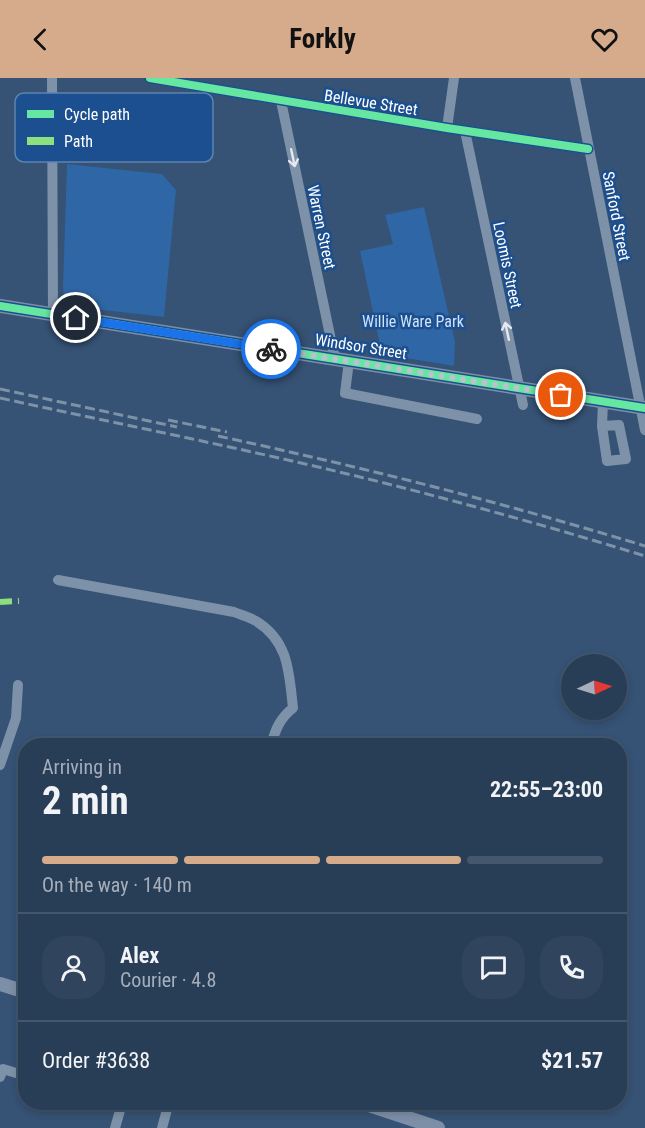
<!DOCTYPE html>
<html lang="en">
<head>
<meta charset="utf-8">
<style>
	:root { --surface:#283e57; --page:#30455d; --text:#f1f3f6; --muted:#a5aeba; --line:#44576d; --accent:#d6ab8b }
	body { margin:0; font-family:"Roboto Condensed",sans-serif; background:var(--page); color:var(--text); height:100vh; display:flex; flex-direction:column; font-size:22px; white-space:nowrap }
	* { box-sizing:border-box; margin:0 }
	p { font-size:20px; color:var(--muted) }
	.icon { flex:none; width:33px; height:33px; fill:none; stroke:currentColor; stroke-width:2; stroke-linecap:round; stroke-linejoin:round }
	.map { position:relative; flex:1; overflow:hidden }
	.panel { position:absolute; left:18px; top:660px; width:609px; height:372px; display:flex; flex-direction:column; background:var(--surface); border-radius:24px; box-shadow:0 3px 9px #0003,0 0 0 2px var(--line) }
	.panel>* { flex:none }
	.needle { width:39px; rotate:86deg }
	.tools { position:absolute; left:561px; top:576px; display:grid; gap:12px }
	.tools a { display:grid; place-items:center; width:66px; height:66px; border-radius:50%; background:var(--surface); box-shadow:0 3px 9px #0003,0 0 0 2px var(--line); font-size:30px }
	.pin { position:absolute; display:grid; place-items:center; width:51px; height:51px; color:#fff; margin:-26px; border:3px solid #fff; border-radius:50%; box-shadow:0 2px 6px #0007 }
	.courier { position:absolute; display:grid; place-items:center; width:60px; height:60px; margin:-30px; border:4px solid #1a73e8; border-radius:50%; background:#fff; color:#222; box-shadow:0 2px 8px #0007 }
	.summary em { font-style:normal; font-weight:700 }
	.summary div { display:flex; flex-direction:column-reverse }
	.summary { display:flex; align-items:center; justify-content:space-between; height:102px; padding:0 24px }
	h1 { font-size:39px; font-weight:700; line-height:45px }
	.bar { display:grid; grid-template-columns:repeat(4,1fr); gap:9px 6px; align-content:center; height:72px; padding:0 24px }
	.bar i { height:8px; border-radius:4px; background:var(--line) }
	.bar .selected { background:var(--accent) }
	.bar p { grid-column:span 4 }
	.line { display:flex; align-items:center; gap:15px; padding:0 24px; border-top:2px solid var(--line) }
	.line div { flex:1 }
	.round { display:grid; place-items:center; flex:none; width:63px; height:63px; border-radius:24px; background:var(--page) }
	header { display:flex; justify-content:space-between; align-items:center; height:78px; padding:0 24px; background:var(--accent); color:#111; font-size:27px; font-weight:700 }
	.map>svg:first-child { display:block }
	.green { fill:#2f66a5 }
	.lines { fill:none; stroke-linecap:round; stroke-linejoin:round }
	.minor { stroke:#7d92a8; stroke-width:10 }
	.major { stroke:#7d8ea7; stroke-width:14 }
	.rail { stroke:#7e92a7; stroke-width:3; stroke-dasharray:10 4.5; stroke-linecap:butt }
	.quiet { stroke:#8de07e; stroke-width:6; stroke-dasharray:12 6; stroke-linecap:butt }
	.cycleway-casing { stroke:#1b4f8f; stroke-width:11 }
	.cycleway { stroke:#66e7a1; stroke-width:8 }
	.oneway { stroke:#e5e9ee }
	.done { stroke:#b9c2ce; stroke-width:6; stroke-dasharray:0 10.8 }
	.route { stroke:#1a73e8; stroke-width:8 }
	.labels { text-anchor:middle; stroke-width:5; stroke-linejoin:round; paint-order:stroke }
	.street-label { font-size:16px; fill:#fff; stroke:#1b4f8f }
	.park-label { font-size:16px; fill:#cfe3fa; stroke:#1b4f8f }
	.key { fill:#1b4f8f; stroke:#5f84b1; stroke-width:1.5 }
	.key-label { font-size:16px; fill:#fff }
</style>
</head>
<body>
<header><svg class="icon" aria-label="back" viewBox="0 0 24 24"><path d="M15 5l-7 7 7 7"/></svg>Forkly<svg class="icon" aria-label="heart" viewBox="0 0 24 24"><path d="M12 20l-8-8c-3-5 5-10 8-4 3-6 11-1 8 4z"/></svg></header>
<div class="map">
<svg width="645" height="1050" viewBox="0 0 645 1050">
	<rect width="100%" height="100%" fill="#365274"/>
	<g class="green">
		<path d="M67 86 162 96 176 112 164 239 68 228 64 225 63 209Z"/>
		<path d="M424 129 455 264 454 288 382 276 360 173 393 166 385 137Z"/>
	</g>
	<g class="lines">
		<g class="minor">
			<path d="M52 0 53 237"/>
			<path d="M150 0 447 50 588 71"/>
			<path d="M575 0 645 352"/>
			<path d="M281 23 335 281"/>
			<path d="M447 50 454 0"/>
			<path d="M465 53 523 327"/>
			<path d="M349 283 345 315 477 341"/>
			<path d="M602 348 619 347 626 381 607 383 602 348 603 324"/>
			<path d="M58 502 234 534C241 537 249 539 256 543 289 563 289 595 293 630 280 640 275 652 271 668"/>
			<path d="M0 687 16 640 18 607"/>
			<path d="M0 999 3 991 26 998"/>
			<path d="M108 1024 121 1029 115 1050"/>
			<path d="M162 1050 169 1024"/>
		</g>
		<g class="major">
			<path d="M0 228 645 330"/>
			<path d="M0 906 26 914"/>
			<path d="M360 1024 438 1050"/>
		</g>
		<g class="rail">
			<path d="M0 311 177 349"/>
			<path d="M0 320C133 349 267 375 400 409 482 430 564 453 645 478"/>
			<path d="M168 342 227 354"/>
			<path d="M218 358C362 389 504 425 645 468"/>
		</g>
		<path class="quiet" d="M0 524 19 523"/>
		<defs>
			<g id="cycleway">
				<path d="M150 0 447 50 588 71"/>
				<path d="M0 228 645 330"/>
			</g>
		</defs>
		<use href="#cycleway" class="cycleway-casing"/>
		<use href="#cycleway" class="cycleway"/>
	</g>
	<defs><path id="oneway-shaft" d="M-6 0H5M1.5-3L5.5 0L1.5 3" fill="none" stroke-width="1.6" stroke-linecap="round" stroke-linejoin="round" transform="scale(1.5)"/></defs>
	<g class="oneway">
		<use href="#oneway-shaft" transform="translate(293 80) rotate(78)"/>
		<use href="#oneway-shaft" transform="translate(507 253) rotate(-102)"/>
	</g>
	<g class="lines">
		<path class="done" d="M271 271 561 317"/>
		<path class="route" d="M76 240 271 271"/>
	</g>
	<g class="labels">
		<g class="street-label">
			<text transform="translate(371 24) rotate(9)" y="6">Bellevue Street</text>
			<text transform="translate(617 138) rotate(79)" y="6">Sanford Street</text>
			<text transform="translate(322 149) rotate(78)" y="6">Warren Street</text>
			<text transform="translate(508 187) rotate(78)" y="6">Loomis Street</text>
			<text transform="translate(361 268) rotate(9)" y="6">Windsor Street</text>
		</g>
		<g class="park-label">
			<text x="413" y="249">Willie Ware Park</text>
		</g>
	</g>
	<rect x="15" y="15" width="198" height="69" rx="9" class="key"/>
	<rect x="27" y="32" width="27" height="8" fill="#66e7a1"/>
	<rect x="27" y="59" width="27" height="8" fill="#8de07e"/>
	<g class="key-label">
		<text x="64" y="42">Cycle path</text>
		<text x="64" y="69">Path</text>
	</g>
</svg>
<div class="tools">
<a><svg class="needle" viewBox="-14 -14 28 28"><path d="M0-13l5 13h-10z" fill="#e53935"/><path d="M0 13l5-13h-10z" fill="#a5aeba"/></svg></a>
</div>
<div class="pin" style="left:561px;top:317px;background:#ea580c"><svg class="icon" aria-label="bag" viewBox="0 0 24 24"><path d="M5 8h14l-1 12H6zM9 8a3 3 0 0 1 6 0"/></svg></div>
<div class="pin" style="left:76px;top:240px;background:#1f2937"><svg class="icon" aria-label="home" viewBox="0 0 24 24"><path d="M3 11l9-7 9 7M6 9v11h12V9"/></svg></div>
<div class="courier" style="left:271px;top:271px"><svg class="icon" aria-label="bike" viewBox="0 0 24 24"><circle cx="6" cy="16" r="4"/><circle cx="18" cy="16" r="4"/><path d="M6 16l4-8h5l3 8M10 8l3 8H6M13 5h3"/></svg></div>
<section class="panel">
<div class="summary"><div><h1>2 min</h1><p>Arriving in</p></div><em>22:55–23:00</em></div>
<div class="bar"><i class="selected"></i><i class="selected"></i><i class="selected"></i><i></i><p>On the way · 140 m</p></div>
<div class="line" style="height:108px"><a class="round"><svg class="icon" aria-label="person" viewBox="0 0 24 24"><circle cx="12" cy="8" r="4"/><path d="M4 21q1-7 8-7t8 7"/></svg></a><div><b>Alex</b><p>Courier · 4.8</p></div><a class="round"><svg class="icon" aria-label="chat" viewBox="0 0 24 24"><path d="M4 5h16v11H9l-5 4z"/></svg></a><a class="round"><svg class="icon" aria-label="phone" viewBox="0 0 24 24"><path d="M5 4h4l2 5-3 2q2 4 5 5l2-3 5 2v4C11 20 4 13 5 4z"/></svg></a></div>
<div class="line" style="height:78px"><div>Order #3638</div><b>$21.57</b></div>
</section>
</div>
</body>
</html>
